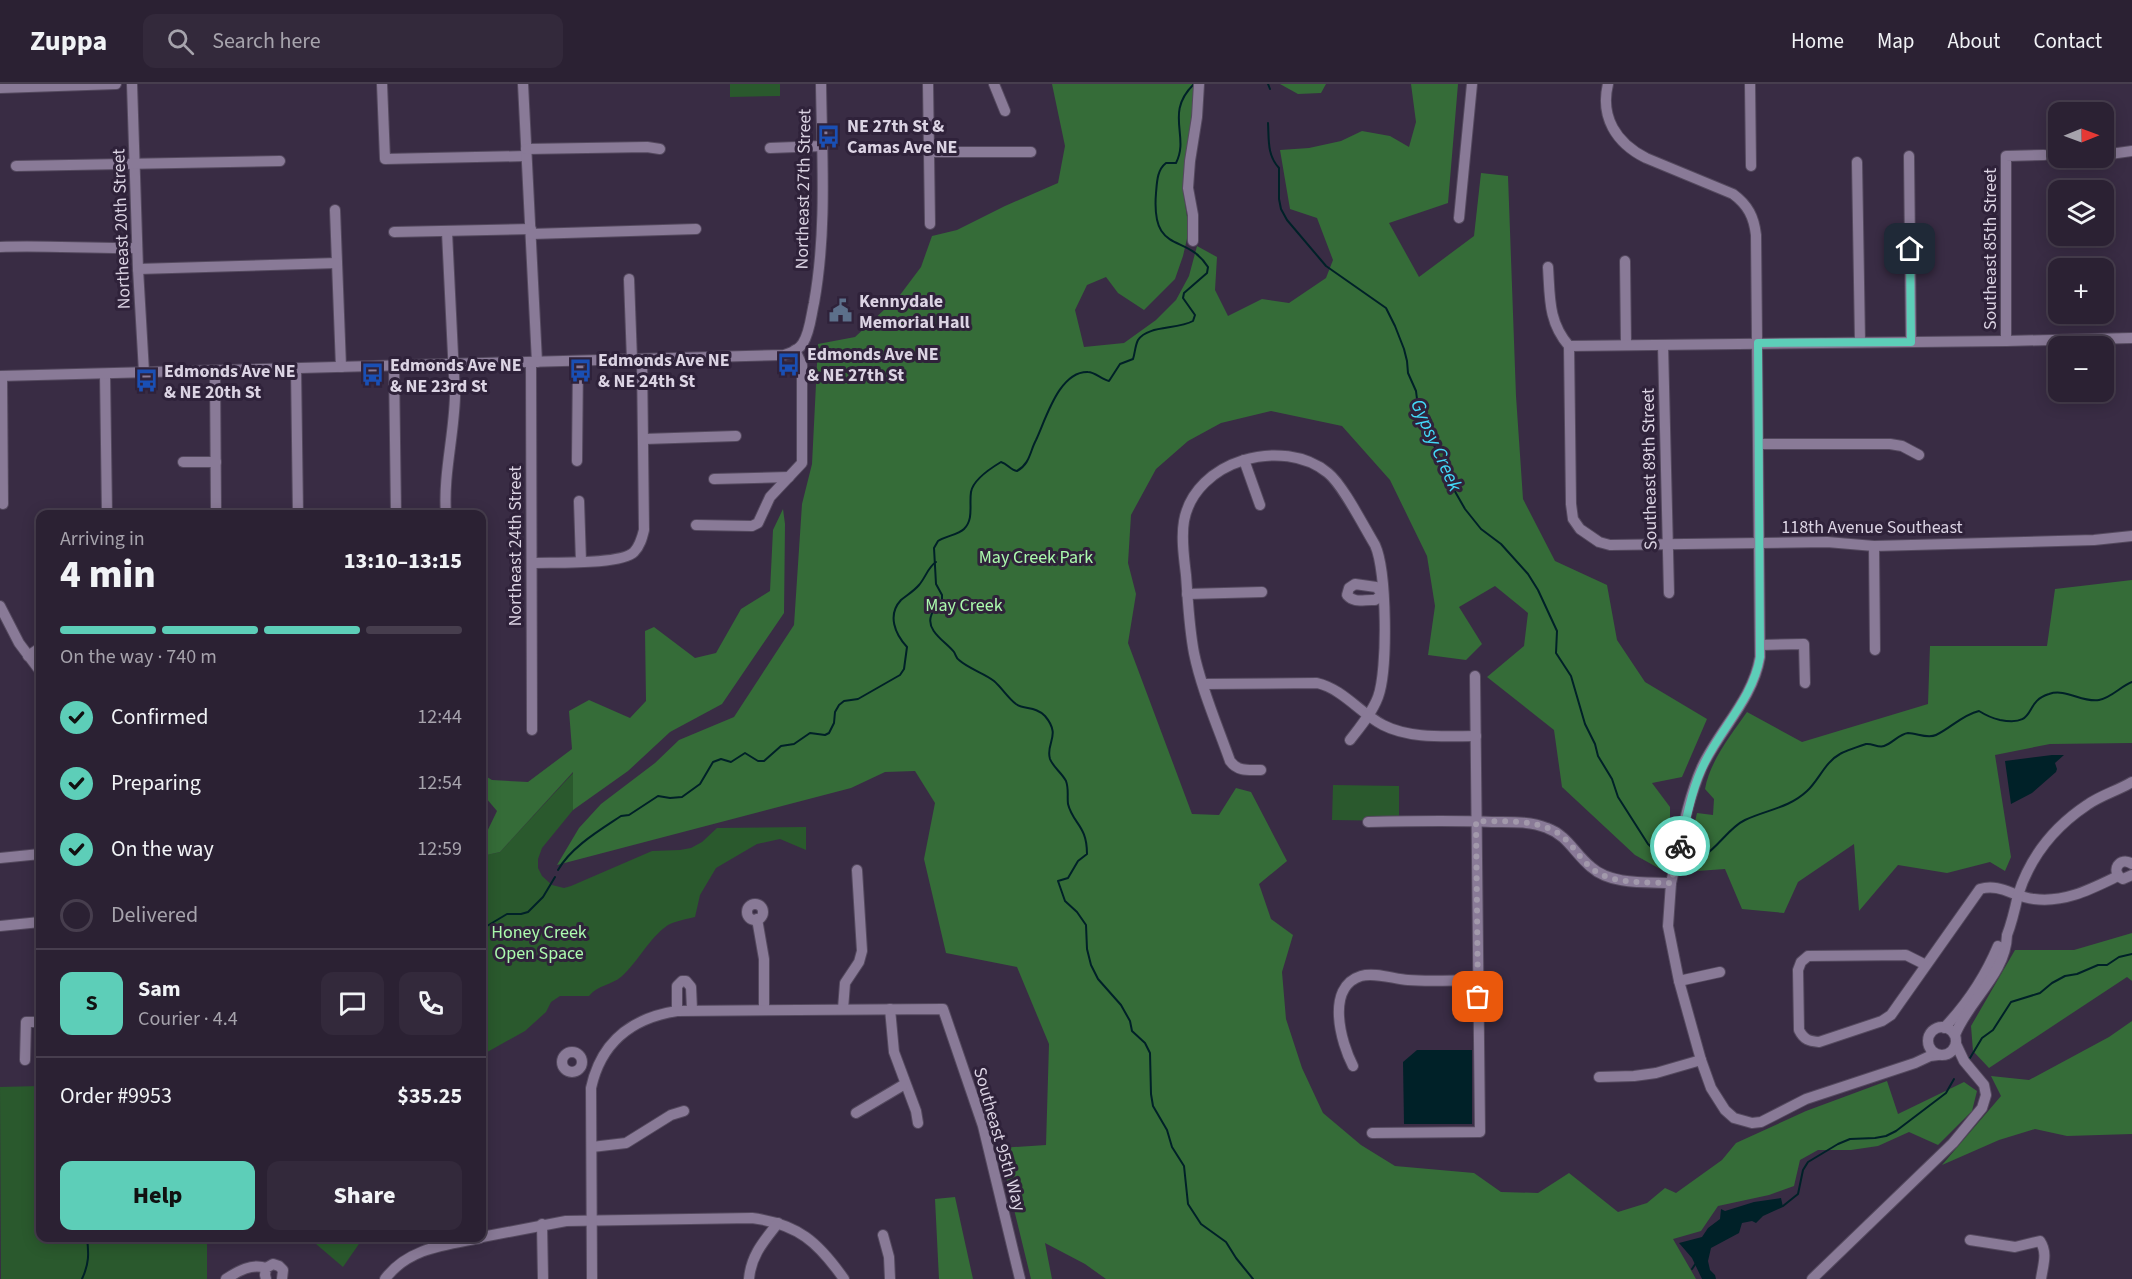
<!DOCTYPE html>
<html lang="en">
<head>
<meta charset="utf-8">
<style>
	:root { --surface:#2b2133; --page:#33293b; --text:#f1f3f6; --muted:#a6a3ac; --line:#473e4e; --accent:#5dceb8 }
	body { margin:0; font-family:"Source Sans 3",sans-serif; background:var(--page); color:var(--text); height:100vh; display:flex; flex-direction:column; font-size:22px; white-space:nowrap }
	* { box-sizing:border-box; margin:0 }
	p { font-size:20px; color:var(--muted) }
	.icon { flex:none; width:33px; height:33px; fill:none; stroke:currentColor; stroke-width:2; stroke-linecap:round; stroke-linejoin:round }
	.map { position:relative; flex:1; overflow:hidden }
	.drawer { position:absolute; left:36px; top:426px; width:450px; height:732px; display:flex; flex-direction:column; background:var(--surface); border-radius:12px; box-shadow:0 3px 15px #0003,0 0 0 2px var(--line) }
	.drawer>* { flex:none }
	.needle { width:39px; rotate:89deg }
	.buttons { position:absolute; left:2048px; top:18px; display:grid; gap:12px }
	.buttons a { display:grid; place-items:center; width:66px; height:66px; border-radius:12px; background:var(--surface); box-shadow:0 3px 15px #0003,0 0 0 2px var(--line); font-size:30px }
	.pin { position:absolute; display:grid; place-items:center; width:51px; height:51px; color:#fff; margin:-26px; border-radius:12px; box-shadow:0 3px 9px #0006 }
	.courier { position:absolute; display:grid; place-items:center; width:60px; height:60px; margin:-30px; border:4px solid #5dceb8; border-radius:50%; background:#fff; color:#222; box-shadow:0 2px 8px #0007 }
	.head em { font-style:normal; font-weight:800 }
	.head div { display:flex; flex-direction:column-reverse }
	.head { display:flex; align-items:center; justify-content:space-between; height:102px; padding:0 24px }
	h1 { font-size:39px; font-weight:800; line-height:45px }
	.bar { display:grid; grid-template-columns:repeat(4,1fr); gap:9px 6px; align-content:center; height:72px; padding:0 24px }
	.bar i { height:8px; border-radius:4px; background:var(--line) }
	.bar .on { background:var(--accent) }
	.bar p { grid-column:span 4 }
	.line { display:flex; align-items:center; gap:15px; padding:0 24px; border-top:2px solid var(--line) }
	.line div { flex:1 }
	.round { display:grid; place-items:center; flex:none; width:63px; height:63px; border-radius:12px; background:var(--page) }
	ol { padding:0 24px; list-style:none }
	li { display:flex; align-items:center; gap:18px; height:66px }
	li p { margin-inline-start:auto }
	li .icon { padding:6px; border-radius:50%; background:var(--accent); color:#111; stroke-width:4 }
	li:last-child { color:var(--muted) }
	li i { width:33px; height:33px; border:3px solid var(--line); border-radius:50% }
	.cta { display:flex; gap:12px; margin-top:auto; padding:12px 24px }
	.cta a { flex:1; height:69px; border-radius:12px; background:var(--accent); color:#111; font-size:24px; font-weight:800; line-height:69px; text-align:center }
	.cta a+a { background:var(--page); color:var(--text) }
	header { display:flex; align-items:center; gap:36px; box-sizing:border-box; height:84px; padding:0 30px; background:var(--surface); border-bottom:2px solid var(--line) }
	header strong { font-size:28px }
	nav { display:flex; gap:33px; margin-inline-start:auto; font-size:21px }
	.search { width:420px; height:54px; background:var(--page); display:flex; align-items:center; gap:15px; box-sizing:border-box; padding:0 21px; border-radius:12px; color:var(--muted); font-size:22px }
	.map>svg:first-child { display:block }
	.green { fill:#2a592d }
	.forest { fill:#356c38 }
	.water { fill:#002128 }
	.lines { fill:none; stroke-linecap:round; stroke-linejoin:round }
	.stream { stroke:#002128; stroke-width:2 }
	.minor-casing { stroke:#54495e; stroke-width:12 }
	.minor { stroke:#897a97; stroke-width:10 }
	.done { stroke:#a299ab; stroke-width:6; stroke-dasharray:0 10.8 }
	.route { stroke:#5dceb8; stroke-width:8 }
	.labels { text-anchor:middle; stroke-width:6; stroke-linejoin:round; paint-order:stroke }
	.poi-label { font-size:18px; font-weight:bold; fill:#dbd3e3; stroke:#2f223a; text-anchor:start }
	.street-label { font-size:18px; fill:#dbd3e3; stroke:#2f223a }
	.park-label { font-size:18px; fill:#acfbae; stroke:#2f223a }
	.water-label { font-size:20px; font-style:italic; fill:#43daf9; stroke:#2f223a }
</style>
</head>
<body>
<header>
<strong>Zuppa</strong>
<div class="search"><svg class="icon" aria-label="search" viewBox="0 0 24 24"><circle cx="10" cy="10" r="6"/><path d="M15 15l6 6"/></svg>Search here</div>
<nav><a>Home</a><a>Map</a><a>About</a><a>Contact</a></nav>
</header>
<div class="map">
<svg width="2132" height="1195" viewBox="0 0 2132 1195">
	<rect width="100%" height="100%" fill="#392c44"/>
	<g class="green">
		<path d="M730 0H780V12L730 13Z"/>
		<path d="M574 688 573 726 542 764 538 775V784L542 792 552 801 564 804 571 802 652 767 680 766 691 764 702 758 717 744 806 743V766L780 755 757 760 716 784 700 811 695 833C687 835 676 837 668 841 648 855 639 877 621 893 611 901 598 901 589 912H560L551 918 546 928 525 947 482 971V772L500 768Z"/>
		<path d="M1333 701 1399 702V737L1332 736Z"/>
		<path d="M40 1002V1154H207V1195H1L0 1003Z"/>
		<path d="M309 1154H363L343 1183Z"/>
	</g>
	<g class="forest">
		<path d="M1052 0H1194V17L1183 106 1189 146 1183 172 1175 195 1144 226 1118 209 1106 193 1087 201 1075 226 1084 263 1124 259 1156 236 1176 216 1189 192 1197 162 1217 173 1215 206 1228 232 1262 215 1289 219 1326 194 1333 176 1317 134 1290 125 1280 66 1309 64 1341 57 1362 47 1390 52 1409 63 1416 38 1411 0H1458L1448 119 1389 139 1419 193 1474 152 1481 89 1508 92 1516 312 1523 415 1555 477 1607 501 1617 556 1645 598 1707 635 1682 693 1652 699 1670 723V753L1662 786 1635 771 1562 703 1554 646 1487 593 1524 562 1528 529 1495 502 1459 523 1482 560 1466 576 1428 571 1435 522 1427 472 1390 396 1342 342 1271 327 1221 339 1188 357 1156 385 1131 431 1128 479 1136 510 1128 559 1192 730 1219 731 1236 704 1251 708 1287 777 1259 800 1271 835 1293 851 1282 888 1286 935 1302 984 1323 1029 1361 1061 1395 1082 1474 1089 1501 1108 1538 1109 1569 1089 1618 1128 1647 1119 1665 1104 1676 1109 1722 1076 1736 1059 1806 1027 1887 997 1898 1030 1964 998 1977 1007 1972 1027 1938 1061 1909 1048 1878 1062 1851 1066H1818L1800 1076 1794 1102 1769 1111 1718 1122 1701 1147 1673 1155 1696 1195H1106L1085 1180 1045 1159 1052 1195H1031L999 1064 1046 1061 1049 960 1017 883 946 869 924 775 935 719 915 687 885 688 851 704 557 781 579 744 601 720 655 679 679 656 734 633 794 541 802 420 812 380 818 260 855 253 900 211 921 183 932 152 957 146 1005 122 1058 99 1065 62Z"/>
		<path d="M1280 0H1326L1321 9 1298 10Z"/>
		<path d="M783 425 785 440 784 529 722 620 670 648 628 687 573 726V688L500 768 482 772V758L497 727 486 714 482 713V690L492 696 528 698 572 665 569 627 589 616 630 634 646 617 645 547 654 543 695 574 716 569 741 525 770 507 773 446Z"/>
		<path d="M2132 496V659L2050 660 1995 671 2011 773 2005 787 1990 778 1947 789 1898 781 1859 827 1854 760 1798 798 1784 829 1742 825 1725 785 1683 788 1697 729 1713 731 1714 715 1705 705C1710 677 1731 651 1747 628L1802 658 1928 620 1930 562H2047L2055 505Z"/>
		<path d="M2132 849V897L2127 893 1989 984 1973 967 1971 942 2015 866H2074Z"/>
		<path d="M2132 937V1050L2067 1052 2035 1045 1999 1056 1942 1081 2001 1012 1991 992 2029 996 2109 953Z"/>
		<path d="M955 1113 973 1195H939L935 1115Z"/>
	</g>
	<g class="water">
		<path d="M2052 671H2064L2055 679 2057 685 2056 688 2032 709 2011 720 2005 677Z"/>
		<path d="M1417 966H1472V1040H1404L1403 978Z"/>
		<path d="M1781 1114 1783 1123 1763 1132 1756 1139 1752 1137 1742 1139 1739 1149 1711 1164 1708 1177 1710 1186 1715 1191 1716 1195H1702L1692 1174 1679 1159 1702 1153 1708 1144 1720 1135 1721 1125 1725 1127 1754 1118Z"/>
	</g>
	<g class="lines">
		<g class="stream">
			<path d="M1194 0C1164 29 1190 52 1176 79H1166C1157 86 1157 98 1156 109 1151 172 1186 148 1208 183L1207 189 1184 209 1183 214 1195 231 1193 237C1177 246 1148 241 1138 256 1135 262 1135 269 1133 275L1120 280 1109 297C1101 295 1095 288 1088 288 1059 287 1046 335 1036 356 1030 367 1030 380 1017 387 1010 386 1008 380 1001 378 991 384 973 396 971 408 969 421 974 435 964 445 958 451 945 452 938 457L934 464 936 500 942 511V518C938 522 933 525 931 532 926 547 946 558 954 568 956 571 956 574 959 576 969 585 984 589 994 597 1002 604 1008 614 1016 620 1025 626 1035 622 1045 632 1062 652 1045 659 1050 675 1053 683 1062 689 1066 697 1069 705 1067 712 1068 720 1073 740 1087 741 1087 770L1078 777 1068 794 1058 797 1065 817 1077 828 1086 841 1087 865 1091 881 1098 895 1121 921 1130 937 1132 947 1145 959 1150 969 1151 1010 1153 1022 1167 1046 1172 1063 1184 1082 1188 1120 1201 1140 1226 1158 1236 1174 1253 1195"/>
			<path d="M1268 0 1270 5"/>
			<path d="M1268 39C1269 56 1267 71 1279 84V115L1281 125 1287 136 1326 182 1386 224 1395 242 1404 265 1407 277 1408 289 1416 307 1418 323 1425 335 1429 352 1437 367 1438 374 1448 386 1453 404 1465 425 1481 445 1501 460 1528 490 1538 506 1557 547 1556 569 1571 592 1585 640 1595 660 1598 672 1612 695 1618 713 1648 760 1660 771 1672 774"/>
			<path d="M1681 776C1709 783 1723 746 1745 736 1766 726 1789 724 1807 707 1819 696 1825 678 1840 670 1843 668 1863 661 1866 660 1872 659 1878 664 1884 662 1893 659 1899 650 1908 649 1917 649 1927 655 1936 651 1951 644 1962 631 1979 627 1987 632 1991 634 2000 636 2039 643 2022 618 2049 610 2066 604 2082 619 2099 616 2111 614 2121 602 2132 598"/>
			<path d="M558 786C571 763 600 746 621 732L629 731 658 712 670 714 682 713 700 700 713 678 721 675 731 678 745 669 758 677H764L781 662 794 660 810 649 825 651 829 649 834 639 835 628 839 621 844 617 858 615 900 591 904 585 907 563C895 550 887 531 901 516 907 511 914 507 919 501 926 493 928 483 936 478"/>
			<path d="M482 845 507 830H521L528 828 543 813 555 793"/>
			<path d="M1970 974 1982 954 1993 946 2011 918 2040 909 2052 899 2065 892 2077 890 2098 881H2107L2119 873 2132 870"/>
			<path d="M1783 1122 1798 1110 1803 1086 1808 1078 1838 1060 1850 1055 1875 1054 1886 1052 1896 1047 1946 1009 1954 995"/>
			<path d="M1692 1185 1696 1179"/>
			<path d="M82 1195C89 1180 89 1170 87 1154"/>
		</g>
		<defs>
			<g id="minor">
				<path d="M132 0 138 185 144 288"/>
				<path d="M382 0 385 75 526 72"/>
				<path d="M523 0 537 278"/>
				<path d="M928 0 930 140"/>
				<path d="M994 0 1005 27"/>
				<path d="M1608 0C1600 33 1616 59 1646 74L1733 110C1748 121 1754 133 1756 151L1760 573C1753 615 1720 645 1702 683 1686 719 1680 761 1671 799L1668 842 1679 897 1701 976 1711 1004 1725 1026 1734 1034 1752 1039 1761 1038 1806 1015 1915 979 1930 972 1938 971"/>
				<path d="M1750 0 1751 82"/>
				<path d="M0 4 116 0"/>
				<path d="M770 64 822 62"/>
				<path d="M526 65 647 63 660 65"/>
				<path d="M929 68H1031"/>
				<path d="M2103 71 2132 67"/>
				<path d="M1909 72 1911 258"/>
				<path d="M1857 78 1860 258"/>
				<path d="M16 82 280 77"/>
				<path d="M335 126 341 283"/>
				<path d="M1459 134 1472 0"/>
				<path d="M394 148 531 145"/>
				<path d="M531 150 696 145"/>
				<path d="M1193 157V131L1188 104 1190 77 1197 33 1199 0"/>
				<path d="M0 163C46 161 91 165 137 164"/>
				<path d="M1625 177 1626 261"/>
				<path d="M1548 183C1550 213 1548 238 1569 262"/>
				<path d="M138 185 337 179"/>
				<path d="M629 195 632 276"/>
				<path d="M2006 257V72L2044 71"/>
				<path d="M1663 261 1669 509"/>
				<path d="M1569 262 1571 420 1573 435 1580 445 1599 458 1610 461 1827 458 1874 462 2094 456 2132 452"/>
				<path d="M1569 262 2006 257 2132 254"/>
				<path d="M531 278 532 646"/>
				<path d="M394 282 396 430"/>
				<path d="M296 284 298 430"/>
				<path d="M105 290 107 430"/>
				<path d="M0 292 784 271C791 269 799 266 803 259 810 248 811 232 814 219 827 147 822 73 821 0"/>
				<path d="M2 292 3 420"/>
				<path d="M644 355 736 352"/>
				<path d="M1759 360H1890L1902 362 1919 371"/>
				<path d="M1244 376 1260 421"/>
				<path d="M577 377 578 277"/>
				<path d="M183 378H216"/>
				<path d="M714 395 789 393"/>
				<path d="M579 417 581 478"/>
				<path d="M214 430 216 427 215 287"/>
				<path d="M446 430C443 391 454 352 455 312L447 148"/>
				<path d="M696 441 752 442 758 439 770 413 802 379V281L795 266"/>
				<path d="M1874 462 1875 566"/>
				<path d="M532 479C552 478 621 481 634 468 640 462 642 454 644 446L642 275"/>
				<path d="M1355 500 1376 503 1383 510 1375 516C1364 515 1355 520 1347 511L1349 504Z"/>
				<path d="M1187 510 1262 508"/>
				<path d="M0 522 19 559 40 587"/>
				<path d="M1761 561 1804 560 1805 599"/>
				<path d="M28 572 40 564"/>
				<path d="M1204 600 1317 599C1343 605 1360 629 1383 641 1410 655 1446 652 1476 652"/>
				<path d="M1261 686C1249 686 1238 688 1230 677 1218 643 1201 604 1194 569 1189 543 1188 517 1186 491 1184 474 1181 454 1184 437 1195 376 1283 352 1328 389 1343 401 1364 443 1375 461 1387 487 1388 586 1378 613 1372 629 1360 643 1350 656"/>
				<path d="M1368 738C1409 737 1451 736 1492 738 1511 738 1530 737 1547 744 1567 751 1575 770 1591 783 1611 801 1646 798 1671 799"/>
				<path d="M0 774 40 770"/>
				<path d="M2132 780C2120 771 2109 788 2123 795L2132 791"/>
				<circle cx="755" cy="828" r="8"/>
				<path d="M757 835 764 875V925"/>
				<path d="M0 842 40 838"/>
				<path d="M1926 881 1906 871 1808 872 1801 878 1798 886 1799 946C1804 956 1809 957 1819 958L1882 937 1891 931 1980 805C2000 799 2014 813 2034 815 2065 819 2091 805 2118 792"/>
				<path d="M1679 897 1720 888"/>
				<path d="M843 925 845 899 859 878 862 867 857 786"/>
				<path d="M890 925 894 968 916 1027 918 1039"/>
				<path d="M677 927V902L682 897H686L691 903 692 926"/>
				<circle cx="1942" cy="957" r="14"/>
				<path d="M1944 944C1967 920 1985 893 1998 862"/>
				<path d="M1955 951C1968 917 2006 890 2007 851 2012 838 2015 825 2018 811 2030 773 2054 743 2087 721 2101 711 2117 707 2132 698"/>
				<circle cx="572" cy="978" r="10"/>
				<path d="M25 976 26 938H40"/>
				<path d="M1353 982C1341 959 1325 903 1361 892 1375 888 1394 895 1408 896 1431 898 1455 896 1478 896"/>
				<path d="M1599 993 1634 992 1656 989 1701 976"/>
				<path d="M856 1029 905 1000"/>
				<path d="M1372 1049 1480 1048 1475 592"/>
				<path d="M592 1063 626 1059 671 1031 684 1027"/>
				<path d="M542 1140 543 1195"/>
				<path d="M883 1151 889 1173 890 1195"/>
				<path d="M482 1153 566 1137 752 1134C798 1140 818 1158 844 1195"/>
				<path d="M1970 1156 2015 1163 2040 1157C2048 1169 2043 1181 2041 1195"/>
				<path d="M226 1195C238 1187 252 1179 266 1184"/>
				<path d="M266 1195 265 1191 266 1184 273 1180 279 1182 283 1186 282 1195"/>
				<path d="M385 1195C408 1164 445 1161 480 1154"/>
				<path d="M592 1195 591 1004C601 958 632 934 677 927L943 925 983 1042 1020 1195"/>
				<path d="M749 1195C751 1171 764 1157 778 1139"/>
				<path d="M1812 1195 1953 1059 1982 1024 1986 1011 1984 1001 1964 977 1956 960"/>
			</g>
		</defs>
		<use href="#minor" class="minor-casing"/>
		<use href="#minor" class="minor"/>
	</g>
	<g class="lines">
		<path class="done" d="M1478 913 1476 737C1500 738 1528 735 1550 745 1568 752 1576 770 1590 783 1610 801 1645 798 1671 799L1680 762"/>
		<path class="route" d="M1680 762C1687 734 1691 706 1704 680 1721 644 1753 614 1760 573L1758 259 1911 258 1910 165"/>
	</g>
	<defs>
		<symbol id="bus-bare" viewBox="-9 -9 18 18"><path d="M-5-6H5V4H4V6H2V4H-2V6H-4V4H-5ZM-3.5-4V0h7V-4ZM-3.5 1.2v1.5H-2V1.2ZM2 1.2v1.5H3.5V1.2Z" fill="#1a4fb4" stroke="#2f223a" stroke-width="2.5" paint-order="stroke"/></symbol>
		<symbol id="civic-bare" viewBox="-9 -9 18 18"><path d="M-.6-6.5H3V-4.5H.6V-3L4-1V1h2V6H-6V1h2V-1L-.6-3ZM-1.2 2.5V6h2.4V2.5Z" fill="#5c6f8a" stroke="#2f223a" stroke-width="2.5" paint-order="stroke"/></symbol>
	</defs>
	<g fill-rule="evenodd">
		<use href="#bus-bare" x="812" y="36" width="33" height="33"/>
		<use href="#civic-bare" x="824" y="210" width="33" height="33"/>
		<use href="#bus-bare" x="772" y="264" width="33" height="33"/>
		<use href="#bus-bare" x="564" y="270" width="33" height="33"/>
		<use href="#bus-bare" x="356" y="274" width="33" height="33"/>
		<use href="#bus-bare" x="130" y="280" width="33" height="33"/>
	</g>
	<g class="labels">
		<g class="poi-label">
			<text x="847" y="48">NE 27th St &amp;<tspan x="847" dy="21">Camas Ave NE</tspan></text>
			<text x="859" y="223">Kennydale<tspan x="859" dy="21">Memorial Hall</tspan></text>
			<text x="807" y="276">Edmonds Ave NE<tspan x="807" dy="21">&amp; NE 27th St</tspan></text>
			<text x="598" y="282">Edmonds Ave NE<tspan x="598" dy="21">&amp; NE 24th St</tspan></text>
			<text x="390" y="287">Edmonds Ave NE<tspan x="390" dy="21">&amp; NE 23rd St</tspan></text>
			<text x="164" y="293">Edmonds Ave NE<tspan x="164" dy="21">&amp; NE 20th St</tspan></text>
		</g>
		<g class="street-label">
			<text transform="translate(803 105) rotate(-89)" y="6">Northeast 27th Street</text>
			<text transform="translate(121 145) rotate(-92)" y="6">Northeast 20th Street</text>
			<text transform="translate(1990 165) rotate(-90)" y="6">Southeast 85th Street</text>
			<text transform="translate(1649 385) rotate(-91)" y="6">Southeast 89th Street</text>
			<text x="1872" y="449">118th Avenue Southeast</text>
			<text transform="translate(515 462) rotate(-90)" y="6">Northeast 24th Street</text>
			<text transform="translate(1000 1055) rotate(74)" y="6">Southeast 95th Way</text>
		</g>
		<g class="park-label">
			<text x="1036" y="479">May Creek Park</text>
			<text x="964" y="527">May Creek</text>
			<text x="539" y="854">Honey Creek<tspan x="539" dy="21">Open Space</tspan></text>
		</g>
		<g class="water-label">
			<text transform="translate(1437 361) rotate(66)" y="7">Gypsy Creek</text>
		</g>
	</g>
</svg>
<div class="buttons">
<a><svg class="needle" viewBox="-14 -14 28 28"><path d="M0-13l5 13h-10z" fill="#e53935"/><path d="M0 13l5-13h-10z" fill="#a6a3ac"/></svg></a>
<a><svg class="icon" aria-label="layers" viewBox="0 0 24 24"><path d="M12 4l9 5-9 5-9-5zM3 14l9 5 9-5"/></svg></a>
<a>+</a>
<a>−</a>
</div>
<div class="pin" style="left:1478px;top:913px;background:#ea580c"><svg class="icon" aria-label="bag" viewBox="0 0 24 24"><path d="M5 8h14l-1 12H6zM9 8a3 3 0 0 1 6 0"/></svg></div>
<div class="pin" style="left:1910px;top:165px;background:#1f2937"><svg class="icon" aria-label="home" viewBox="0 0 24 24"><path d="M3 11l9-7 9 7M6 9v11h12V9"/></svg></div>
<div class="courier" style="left:1680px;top:762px"><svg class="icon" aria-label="bike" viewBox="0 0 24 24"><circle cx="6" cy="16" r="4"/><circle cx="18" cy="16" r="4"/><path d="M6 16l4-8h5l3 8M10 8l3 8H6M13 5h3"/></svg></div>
<section class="drawer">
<div class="head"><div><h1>4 min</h1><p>Arriving in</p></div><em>13:10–13:15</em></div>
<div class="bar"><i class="on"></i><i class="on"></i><i class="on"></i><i></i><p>On the way · 740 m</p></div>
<ol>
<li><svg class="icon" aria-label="check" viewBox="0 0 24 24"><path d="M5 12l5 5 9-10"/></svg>Confirmed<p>12:44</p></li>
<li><svg class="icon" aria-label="check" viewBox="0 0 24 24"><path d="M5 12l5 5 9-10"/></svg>Preparing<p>12:54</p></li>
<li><svg class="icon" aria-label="check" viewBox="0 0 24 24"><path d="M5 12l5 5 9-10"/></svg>On the way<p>12:59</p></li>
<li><i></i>Delivered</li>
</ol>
<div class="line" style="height:108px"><b class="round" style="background:var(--accent);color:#111">S</b><div><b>Sam</b><p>Courier · 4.4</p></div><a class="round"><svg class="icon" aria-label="chat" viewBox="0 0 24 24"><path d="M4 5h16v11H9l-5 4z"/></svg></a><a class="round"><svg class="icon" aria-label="phone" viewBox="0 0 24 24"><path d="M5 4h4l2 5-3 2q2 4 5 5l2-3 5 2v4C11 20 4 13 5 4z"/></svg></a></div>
<div class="line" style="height:78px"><div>Order #9953</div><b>$35.25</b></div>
<div class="cta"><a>Help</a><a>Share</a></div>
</section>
</div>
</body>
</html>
